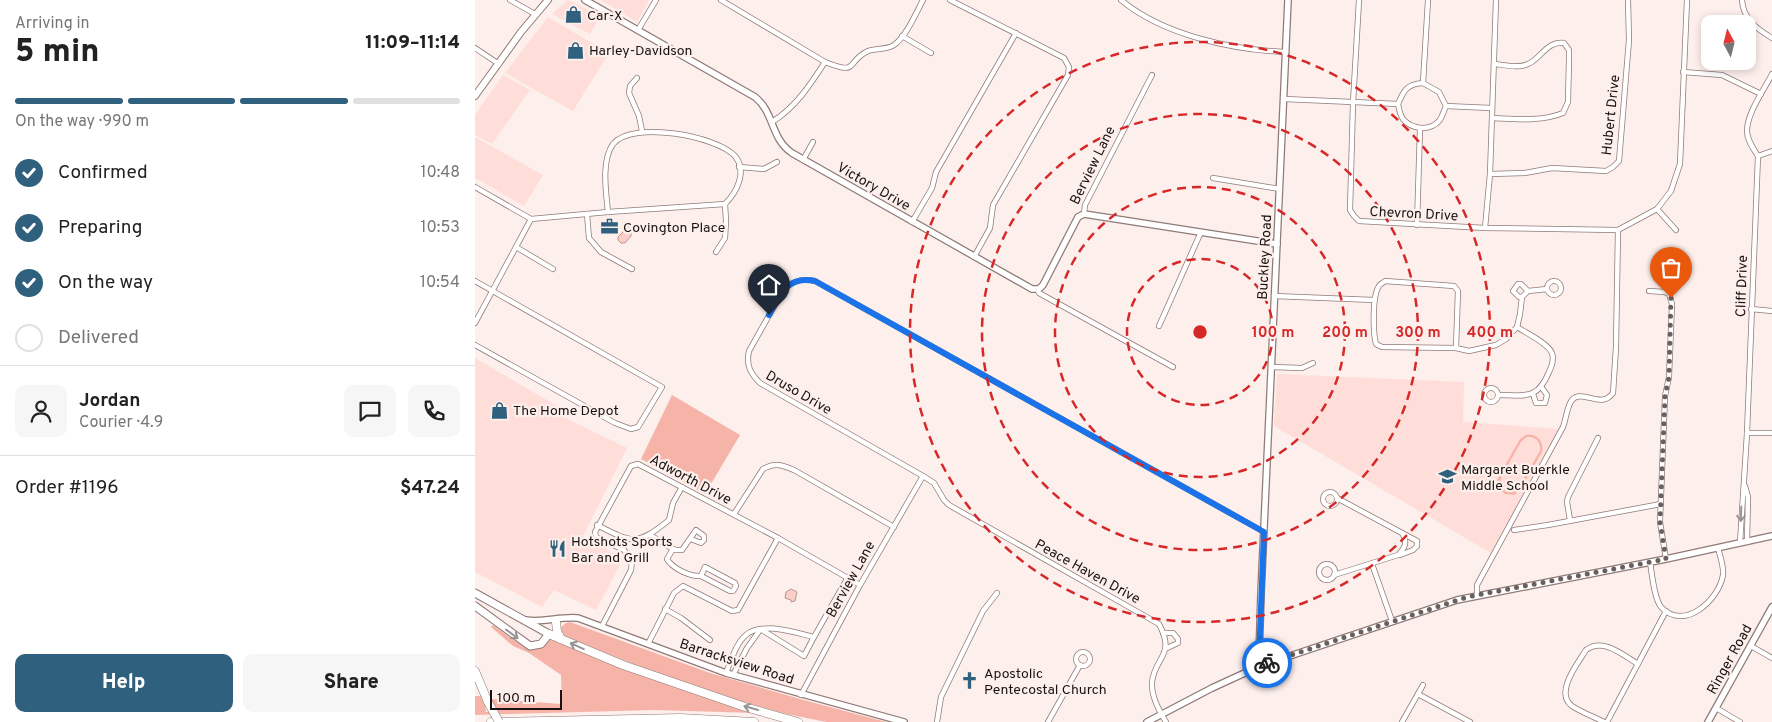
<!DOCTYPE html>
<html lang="en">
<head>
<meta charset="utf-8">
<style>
	:root { --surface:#fff; --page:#f6f6f6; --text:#222; --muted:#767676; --line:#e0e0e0; --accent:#2f607d }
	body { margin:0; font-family:Overpass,sans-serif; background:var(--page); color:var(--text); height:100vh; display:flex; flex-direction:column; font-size:19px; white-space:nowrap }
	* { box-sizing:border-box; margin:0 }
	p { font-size:16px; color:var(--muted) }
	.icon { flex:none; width:28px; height:28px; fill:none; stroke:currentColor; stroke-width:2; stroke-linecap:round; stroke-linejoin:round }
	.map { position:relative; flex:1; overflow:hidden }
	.side { display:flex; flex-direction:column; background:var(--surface); width:475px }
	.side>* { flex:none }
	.needle { width:32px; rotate:353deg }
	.fabs { position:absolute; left:1226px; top:15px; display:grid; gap:10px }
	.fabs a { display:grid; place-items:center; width:55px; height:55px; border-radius:10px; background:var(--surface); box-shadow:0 2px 8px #0003; font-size:25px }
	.scale { position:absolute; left:15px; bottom:12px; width:72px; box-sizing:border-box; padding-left:5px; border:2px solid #1a1211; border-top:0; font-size:14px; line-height:18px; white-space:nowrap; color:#1a1211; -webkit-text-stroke:4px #fdefec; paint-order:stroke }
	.pin { position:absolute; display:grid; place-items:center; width:42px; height:42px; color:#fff; margin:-51px -21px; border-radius:50% 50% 50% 0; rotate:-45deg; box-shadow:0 0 5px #0007 }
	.pin .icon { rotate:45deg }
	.courier { position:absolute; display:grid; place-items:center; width:50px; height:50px; margin:-25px; border:4px solid #1a73e8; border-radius:50%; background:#fff; color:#222; box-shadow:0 1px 6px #0007 }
	.overview em { font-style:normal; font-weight:800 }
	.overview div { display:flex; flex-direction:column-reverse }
	.overview { display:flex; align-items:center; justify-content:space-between; height:85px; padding:0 15px }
	h1 { font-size:32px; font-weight:800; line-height:38px }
	.bar { display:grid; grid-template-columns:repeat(4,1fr); gap:8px 5px; align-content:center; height:60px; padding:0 15px }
	.bar i { height:6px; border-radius:4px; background:var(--line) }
	.bar .on { background:var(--accent) }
	.bar p { grid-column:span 4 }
	.line { display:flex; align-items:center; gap:12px; padding:0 15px; border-top:1px solid var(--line) }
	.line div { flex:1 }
	.round { display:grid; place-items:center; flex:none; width:52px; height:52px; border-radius:10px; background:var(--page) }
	ol { padding:0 15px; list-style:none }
	li { display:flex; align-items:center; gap:15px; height:55px }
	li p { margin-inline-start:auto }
	li .icon { padding:5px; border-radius:50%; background:var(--accent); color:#fff; stroke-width:4 }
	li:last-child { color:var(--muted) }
	li i { width:28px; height:28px; border:2px solid var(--line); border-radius:50% }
	.primary-button { display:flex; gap:10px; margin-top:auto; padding:10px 15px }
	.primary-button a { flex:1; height:58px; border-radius:10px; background:var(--accent); color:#fff; font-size:20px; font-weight:800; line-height:58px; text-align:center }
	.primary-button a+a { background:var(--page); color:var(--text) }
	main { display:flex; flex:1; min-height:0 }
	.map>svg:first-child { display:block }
	.built { fill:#ffded9 }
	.green { fill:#f6b4a9; fill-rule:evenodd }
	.water { fill:#fbcec7; stroke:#b89690 }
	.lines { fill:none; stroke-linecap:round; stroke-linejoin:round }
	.minor-casing { stroke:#8f7a76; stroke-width:6 }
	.tertiary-casing { stroke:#8f7a76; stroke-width:8 }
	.secondary-casing { stroke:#8f7a76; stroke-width:8 }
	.primary-casing { stroke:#8f7a76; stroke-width:9 }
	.motorway-casing { stroke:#8f7a76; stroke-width:9 }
	.minor { stroke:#fff; stroke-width:4.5 }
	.tertiary { stroke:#fff; stroke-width:5.5 }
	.secondary { stroke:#fff; stroke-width:6 }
	.primary { stroke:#fff; stroke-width:7 }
	.motorway { stroke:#fff; stroke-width:8 }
	.motorway-bridge-casing { stroke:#8f7a76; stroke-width:9; stroke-linecap:butt }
	.motorway-bridge { stroke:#fff; stroke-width:8 }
	.oneway { stroke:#989494 }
	.done { stroke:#695f5e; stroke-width:5; stroke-dasharray:0 9 }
	.route { stroke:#1a73e8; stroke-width:6 }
	.ring { fill:none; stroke:#d62828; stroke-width:2.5; stroke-dasharray:9 6 }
	.labels { text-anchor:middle; stroke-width:4.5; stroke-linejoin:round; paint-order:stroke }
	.poi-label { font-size:14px; fill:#1a1211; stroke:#fdefec; text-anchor:start }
	.street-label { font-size:14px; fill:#1a1211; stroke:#fdefec }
	.centre { fill:#d62828; stroke:#fdefec; stroke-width:2.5 }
	.ring-label { font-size:15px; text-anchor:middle; font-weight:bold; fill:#d62828; stroke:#fdefec; stroke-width:4.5; stroke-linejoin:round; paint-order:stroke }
</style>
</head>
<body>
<main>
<section class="side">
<div class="overview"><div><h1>5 min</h1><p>Arriving in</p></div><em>11:09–11:14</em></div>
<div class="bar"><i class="on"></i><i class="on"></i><i class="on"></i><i></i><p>On the way · 990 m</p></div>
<ol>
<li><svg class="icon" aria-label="check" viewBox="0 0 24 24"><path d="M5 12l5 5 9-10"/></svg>Confirmed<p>10:48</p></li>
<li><svg class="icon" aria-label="check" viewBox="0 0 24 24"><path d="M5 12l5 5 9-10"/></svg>Preparing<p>10:53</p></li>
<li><svg class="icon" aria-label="check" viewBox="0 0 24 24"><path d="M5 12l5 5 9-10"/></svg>On the way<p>10:54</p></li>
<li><i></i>Delivered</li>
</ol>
<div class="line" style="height:90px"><a class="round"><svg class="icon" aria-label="person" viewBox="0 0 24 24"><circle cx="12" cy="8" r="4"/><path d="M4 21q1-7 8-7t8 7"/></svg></a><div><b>Jordan</b><p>Courier · 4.9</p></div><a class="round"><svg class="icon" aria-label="chat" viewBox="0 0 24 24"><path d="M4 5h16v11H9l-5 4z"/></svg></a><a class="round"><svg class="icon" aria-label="phone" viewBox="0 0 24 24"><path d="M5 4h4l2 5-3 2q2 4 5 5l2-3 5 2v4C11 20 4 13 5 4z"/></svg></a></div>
<div class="line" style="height:65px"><div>Order #1196</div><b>$47.24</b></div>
<div class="primary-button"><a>Help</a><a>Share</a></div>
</section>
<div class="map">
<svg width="1297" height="722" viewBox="0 0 1297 722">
	<rect width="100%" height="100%" fill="#fdefec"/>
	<g class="built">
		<path d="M93 0 125 16 115 34 77 14Z"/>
		<path d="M126 0H174L162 22Z"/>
		<path d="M73 17 134 53 98 111 30 73Z"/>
		<path d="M28 75 55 90 17 144 0 135V115Z"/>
		<path d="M0 137 68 175 49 206 0 178Z"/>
		<path d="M0 358 82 406 81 413 152 448 108 536 148 559 121 610 79 590 67 607 0 572Z"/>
		<path d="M802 374 989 382 988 422 1084 429 1016 553 799 426Z"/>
	</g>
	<g class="green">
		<path d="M197 395 265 435 230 494 166 459Z"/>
		<path d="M1051 435C1062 433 1069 441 1067 452L1045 490 1039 495 1030 494 1023 487 1022 481 1024 476 1045 439ZM1052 437C1061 436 1066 442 1065 451L1043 488 1038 492H1031L1026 486V477L1046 442Z"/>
		<path d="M95 622 235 673 336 702 411 722H351L307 713 261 700 163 666 91 637 87 635 86 627 91 623Z"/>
		<path d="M18 625 50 648C62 652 69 648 76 638 142 670 212 690 280 713L179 710 0 715V696H6L10 704 11 712 21 711 15 699 87 704 86 675 54 653 38 646 16 627Z"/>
	</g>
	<g class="water">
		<path d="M152 225 156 227V236L150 243H146L143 240V237L148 232 149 227Z"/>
		<path d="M316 589 322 592 320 601 316 602V600L310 598 311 592Z"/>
	</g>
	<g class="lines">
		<defs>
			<g id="minor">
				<path d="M35 0 60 14"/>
				<path d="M246 0 350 62C385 76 370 62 393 51 401 48 412 50 419 45 431 37 441 13 448 0"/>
				<path d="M475 0 589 58 594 67 593 75 518 205 515 228 499 257"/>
				<path d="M646 0C688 35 757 50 811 52"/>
				<path d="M884 0 878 103 875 210 879 216 884 221 1010 228 1143 230 1182 209 1196 191 1205 164 1212 0"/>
				<path d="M1267 0C1268 19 1282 29 1297 38"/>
				<path d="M163 30 181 0"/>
				<path d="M427 36 456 53"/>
				<path d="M0 48 24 64"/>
				<path d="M1208 72 1247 75 1286 94"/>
				<path d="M162 78 155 86 154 93 164 116 167 131"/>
				<path d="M948 83 964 92 971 106C969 110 967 118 964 121 955 131 937 130 928 119 925 115 924 109 923 104 929 90 932 84 948 83Z"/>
				<path d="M948 83 953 0"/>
				<path d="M809 99 923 104"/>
				<path d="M971 106 1016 108"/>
				<path d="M1017 118C1040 119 1066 122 1088 113L1093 102 1094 59V50L1089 43C1073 41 1067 56 1055 63 1045 69 1030 65 1019 64"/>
				<path d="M297 122C321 107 335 85 350 62"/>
				<path d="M1283 156 1297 151"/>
				<path d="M328 160 338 142"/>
				<path d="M264 167 289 169 302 162"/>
				<path d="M1015 174 1050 173 1077 168 1131 171 1138 167 1144 161 1154 40 1153 0"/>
				<path d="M738 178 805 189"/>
				<path d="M0 187 56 219 133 212 250 204"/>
				<path d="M1182 209 1201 230"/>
				<path d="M133 212C131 192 126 161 138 144 157 120 242 136 260 156 273 172 261 193 250 204"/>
				<path d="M112 214 114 238 126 252 157 269"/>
				<path d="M609 214 610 205 677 75"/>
				<path d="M437 222 457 188 461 172 541 33"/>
				<path d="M942 225 945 128"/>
				<path d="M1010 228 1015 174 1021 0"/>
				<path d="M41 247 78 269"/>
				<path d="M241 252 250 238 251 221 250 204"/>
				<path d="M0 281 187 387 163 427 156 429 140 423 0 345"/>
				<circle cx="1079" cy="288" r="7"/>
				<path d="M562 289 564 293 698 367"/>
				<path d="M1174 291 1190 292 1194 294 1197 304 1194 377 1190 396 1185 522 1191 559"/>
				<path d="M799 296 899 300"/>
				<path d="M1047 297H1044L1038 291 1043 284H1046L1053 291"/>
				<path d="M1276 309 1297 311"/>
				<path d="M0 323 56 219"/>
				<path d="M684 326 726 232"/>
				<path d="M981 348 983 291 979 286 910 281C908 283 905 284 904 286 897 296 898 333 901 344L907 347 981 348 994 351 1021 345 1031 339 1042 327 1045 314 1047 297 1053 291 1072 289"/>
				<path d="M796 367 827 368 838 363"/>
				<circle cx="1016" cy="395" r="7"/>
				<path d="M1058 394 1061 403H1070L1072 395 1067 388"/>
				<path d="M1023 395C1050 395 1062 401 1074 372 1077 366 1079 359 1077 353 1073 343 1051 333 1042 327"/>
				<path d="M1272 433H1297"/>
				<path d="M1270 486 1273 497 1272 542"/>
				<circle cx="855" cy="499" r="7"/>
				<path d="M259 514 288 469C300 462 307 465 319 470L419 527"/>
				<path d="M1095 520 1092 502 1093 497 1123 438"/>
				<path d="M122 525C157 543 162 546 194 520L198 503 207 487"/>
				<path d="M1039 530 1073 525 1186 504"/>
				<path d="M175 535 198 549 201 550H207L221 530 229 536V540L226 543 216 539"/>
				<path d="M1265 543 1272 433 1283 156C1278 148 1272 140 1272 131 1272 113 1289 90 1297 74"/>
				<path d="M198 549 192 559C197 568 215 577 226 576L230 567 260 583 261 586 258 591H255L226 576"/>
				<path d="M925 555 938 550 942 546V541L927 533"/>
				<path d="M1175 562C1177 574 1179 598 1186 607 1209 632 1244 600 1248 575 1249 566 1245 556 1243 548"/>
				<path d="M897 564 917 621"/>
				<circle cx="852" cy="572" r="8"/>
				<path d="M859 575 923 555C930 548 933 542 927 533L862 498"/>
				<path d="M1002 595V585L1088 427C1091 419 1092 406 1097 400 1107 388 1126 410 1138 393L1141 347 1143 230"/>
				<path d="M190 609 206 618 235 640"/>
				<path d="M127 626 156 570 157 561 149 550 121 537 120 532 156 466 163 464 303 538 385 585"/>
				<path d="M287 630 329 656 339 637"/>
				<path d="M688 633H698L703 639V643L692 648"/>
				<path d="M173 644 199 593 208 586 257 611 263 610 303 538"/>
				<path d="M1276 646 1297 658"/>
				<circle cx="608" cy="659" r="7"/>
				<path d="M251 673C256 661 261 643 271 635 287 621 321 633 339 637L373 577"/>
				<path d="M258 675 272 648 285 630"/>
				<path d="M943 694 995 722"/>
				<path d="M326 695 385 585 448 476"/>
				<path d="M1241 708 1265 722"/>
				<path d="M462 722 466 697 508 611 522 593"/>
				<path d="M573 722 605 665"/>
				<path d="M691 722C684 711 676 696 677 682 680 656 701 656 684 624L474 505 469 500 459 483 448 476 285 383C275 373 271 365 274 351L309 289C318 281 327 278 340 281L789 532"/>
				<path d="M927 722 948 685"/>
				<path d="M1129 722C1119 717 1106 712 1097 706 1079 693 1103 663 1111 650 1128 637 1148 655 1163 664"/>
				<path d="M1132 722 1191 611"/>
			</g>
			<g id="tertiary">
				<path d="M110 0 280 97C300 113 295 138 317 153L557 289H564L568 285 603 217 609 214 802 244"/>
				<path d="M51 620C69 623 85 616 103 618L251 673 429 722"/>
				<path d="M785 666 784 657 786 593 813 0"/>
				<path d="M672 722 737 688 785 666 982 600 1191 559 1297 536"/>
				<path d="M1233 722 1297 607"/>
			</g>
			<path id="secondary" d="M0 96 46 32 73 0"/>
			<path id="primary" d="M0 593 74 634 66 644 55 646 0 606"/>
			<g id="motorway">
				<path d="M81 622 82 631 86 639"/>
				<path d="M74 634 148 665 270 707 323 722"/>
				<path d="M0 671 13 702"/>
				<path d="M16 722 205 718 279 722"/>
			</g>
		</defs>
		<use href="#minor" class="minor-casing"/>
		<use href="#tertiary" class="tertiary-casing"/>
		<use href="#secondary" class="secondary-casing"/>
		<use href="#primary" class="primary-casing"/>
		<use href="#motorway" class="motorway-casing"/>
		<use href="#minor" class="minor"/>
		<use href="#tertiary" class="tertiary"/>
		<use href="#secondary" class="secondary"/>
		<use href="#primary" class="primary"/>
		<use href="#motorway" class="motorway"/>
		<defs>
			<path id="motorway-bridge" d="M13 702 24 722"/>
		</defs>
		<use href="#motorway-bridge" class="motorway-bridge-casing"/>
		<use href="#motorway-bridge" class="motorway-bridge"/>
	</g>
	<defs><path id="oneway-shaft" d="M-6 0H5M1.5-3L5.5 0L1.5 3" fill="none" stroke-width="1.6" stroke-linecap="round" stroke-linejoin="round" transform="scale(1.25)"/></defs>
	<g class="oneway">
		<use href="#oneway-shaft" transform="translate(1266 514) rotate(92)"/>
		<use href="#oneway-shaft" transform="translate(37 634) rotate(37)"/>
		<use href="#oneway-shaft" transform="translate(102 646) rotate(-156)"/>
		<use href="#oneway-shaft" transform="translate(276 708) rotate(-164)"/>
	</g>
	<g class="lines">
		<path class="done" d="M792 663 992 597 1191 559 1185 522 1190 396 1194 377 1196 298"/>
		<path class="route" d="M294 315C305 295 312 275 340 281L789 532 784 658 785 666 792 663"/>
	</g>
	<g class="ring">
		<circle cx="725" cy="332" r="73"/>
		<circle cx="725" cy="332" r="145"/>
		<circle cx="725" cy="332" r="218"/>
		<circle cx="725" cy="332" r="290"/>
	</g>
	<defs>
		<symbol id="shop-bare" viewBox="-9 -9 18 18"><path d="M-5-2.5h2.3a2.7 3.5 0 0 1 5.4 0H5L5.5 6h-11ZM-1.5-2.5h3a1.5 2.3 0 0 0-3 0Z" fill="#2f607d" stroke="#fdefec" stroke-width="2.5" paint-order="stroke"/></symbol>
		<symbol id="office-bare" viewBox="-9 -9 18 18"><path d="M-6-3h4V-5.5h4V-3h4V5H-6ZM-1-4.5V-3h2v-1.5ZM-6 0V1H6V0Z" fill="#2f607d" stroke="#fdefec" stroke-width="2.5" paint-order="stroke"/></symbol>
		<symbol id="school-bare" viewBox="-9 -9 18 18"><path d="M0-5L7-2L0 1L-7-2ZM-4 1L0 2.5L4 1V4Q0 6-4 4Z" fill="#2f607d" stroke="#fdefec" stroke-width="2.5" paint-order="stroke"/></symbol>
		<symbol id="restaurant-bare" viewBox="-9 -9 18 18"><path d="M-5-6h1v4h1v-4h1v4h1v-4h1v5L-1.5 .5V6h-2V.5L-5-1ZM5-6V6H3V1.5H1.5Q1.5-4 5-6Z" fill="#2f607d" stroke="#fdefec" stroke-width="2.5" paint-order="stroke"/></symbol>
		<symbol id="church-bare" viewBox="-9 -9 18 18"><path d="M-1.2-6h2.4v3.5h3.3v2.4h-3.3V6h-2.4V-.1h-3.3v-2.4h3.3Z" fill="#2f607d" stroke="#fdefec" stroke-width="2.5" paint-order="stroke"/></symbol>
	</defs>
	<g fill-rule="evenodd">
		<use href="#shop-bare" x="86" y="2" width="25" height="25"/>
		<use href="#shop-bare" x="88" y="38" width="25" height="25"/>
		<use href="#office-bare" x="122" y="214" width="25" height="25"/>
		<use href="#shop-bare" x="12" y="398" width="25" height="25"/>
		<use href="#school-bare" x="960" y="464" width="25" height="25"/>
		<use href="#restaurant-bare" x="70" y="536" width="25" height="25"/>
		<use href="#church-bare" x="482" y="668" width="25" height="25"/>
	</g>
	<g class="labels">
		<g class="poi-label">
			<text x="112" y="20">Car-X</text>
			<text x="114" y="55">Harley-Davidson</text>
			<text x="148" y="232">Covington Place</text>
			<text x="38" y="415">The Home Depot</text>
			<text x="986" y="474">Margaret Buerkle<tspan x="986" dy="16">Middle School</tspan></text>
			<text x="96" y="546">Hotshots Sports<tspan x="96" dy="16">Bar and Grill</tspan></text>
			<text x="509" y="678">Apostolic<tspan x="509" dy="16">Pentecostal Church</tspan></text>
		</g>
		<g class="street-label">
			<text transform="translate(1135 115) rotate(-84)" y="5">Hubert Drive</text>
			<text transform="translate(617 165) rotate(-64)" y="5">Berview Lane</text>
			<text transform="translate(399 186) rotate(30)" y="5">Victory Drive</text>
			<text transform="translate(939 213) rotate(3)" y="5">Chevron Drive</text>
			<text transform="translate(789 257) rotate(-87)" y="5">Buckley Road</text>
			<text transform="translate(1266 286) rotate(-88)" y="5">Cliff Drive</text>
			<text transform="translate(324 392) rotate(30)" y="5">Druso Drive</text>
			<text transform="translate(216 479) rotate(28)" y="5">Adworth Drive</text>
			<text transform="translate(613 571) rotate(29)" y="5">Peace Haven Drive</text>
			<text transform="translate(375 579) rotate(-61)" y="5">Berview Lane</text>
			<text transform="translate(1254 659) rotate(-61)" y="5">Ringer Road</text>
			<text transform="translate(262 661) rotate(18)" y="5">Barracksview Road</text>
		</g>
	</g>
	<circle cx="725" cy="332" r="8" class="centre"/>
	<g class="ring-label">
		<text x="798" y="337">100 m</text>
		<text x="870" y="337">200 m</text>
		<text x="943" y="337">300 m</text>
		<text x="1015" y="337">400 m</text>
	</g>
</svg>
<div class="fabs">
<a><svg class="needle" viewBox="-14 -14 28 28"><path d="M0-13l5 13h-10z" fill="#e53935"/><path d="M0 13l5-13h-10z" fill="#767676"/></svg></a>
</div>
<div class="scale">100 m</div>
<div class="pin" style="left:1196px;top:298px;background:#ea580c"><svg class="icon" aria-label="bag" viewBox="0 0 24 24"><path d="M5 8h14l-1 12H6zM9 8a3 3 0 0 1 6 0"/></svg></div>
<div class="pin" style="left:294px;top:315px;background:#1f2937"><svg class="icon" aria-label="home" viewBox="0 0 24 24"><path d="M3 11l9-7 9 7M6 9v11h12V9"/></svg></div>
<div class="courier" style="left:792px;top:663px"><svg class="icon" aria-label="bike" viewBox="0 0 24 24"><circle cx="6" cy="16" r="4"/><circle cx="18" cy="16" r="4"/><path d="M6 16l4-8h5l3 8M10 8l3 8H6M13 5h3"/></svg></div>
</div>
</main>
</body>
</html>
